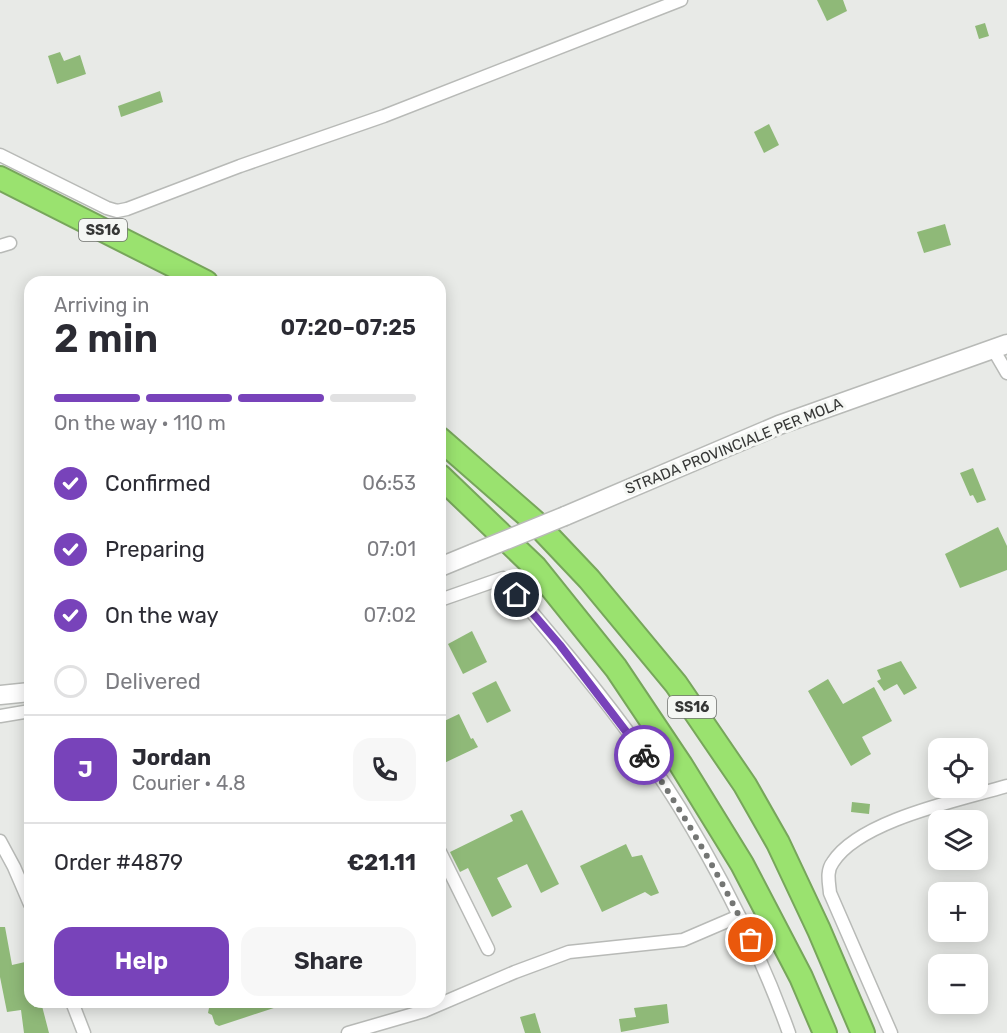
<!DOCTYPE html>
<html lang="en">
<head>
<meta charset="utf-8">
<style>
	:root { --surface:#fff; --page:#f7f7f7; --text:#2b2b33; --muted:#7c7c81; --line:#e1e1e2; --accent:#7843ba }
	body { margin:0; font-family:Rubik,sans-serif; background:var(--page); color:var(--text); height:100vh; display:flex; flex-direction:column; font-size:22px; white-space:nowrap }
	* { box-sizing:border-box; margin:0 }
	p { font-size:20px; color:var(--muted) }
	.icon { flex:none; width:33px; height:33px; fill:none; stroke:currentColor; stroke-width:2; stroke-linecap:round; stroke-linejoin:round }
	.map { position:relative; flex:1; overflow:hidden }
	.drawer { position:absolute; left:24px; top:276px; width:422px; height:732px; display:flex; flex-direction:column; background:var(--surface); border-radius:18px; box-shadow:0 3px 15px #0003 }
	.drawer>* { flex:none }
	.controls { position:absolute; left:928px; top:738px; display:grid; gap:12px }
	.controls a { display:grid; place-items:center; width:60px; height:60px; border-radius:12px; background:var(--surface); box-shadow:0 3px 15px #0003; font-size:30px }
	.pin { position:absolute; display:grid; place-items:center; width:51px; height:51px; color:#fff; margin:-26px; border:3px solid #fff; border-radius:50%; box-shadow:0 2px 6px #0007 }
	.courier { position:absolute; display:grid; place-items:center; width:60px; height:60px; margin:-30px; border:4px solid #7843ba; border-radius:50%; background:#fff; color:#222; box-shadow:0 2px 8px #0007 }
	.headline em { font-style:normal; font-weight:600 }
	.headline div { display:flex; flex-direction:column-reverse }
	.headline { display:flex; align-items:center; justify-content:space-between; height:102px; padding:0 30px }
	h1 { font-size:39px; font-weight:600; line-height:45px }
	.bar { display:grid; grid-template-columns:repeat(4,1fr); gap:9px 6px; align-content:center; height:72px; padding:0 30px }
	.bar i { height:8px; border-radius:4px; background:var(--line) }
	.bar .current { background:var(--accent) }
	.bar p { grid-column:span 4 }
	.line { display:flex; align-items:center; gap:15px; padding:0 30px; border-top:2px solid var(--line) }
	.line div { flex:1 }
	.round { display:grid; place-items:center; flex:none; width:63px; height:63px; border-radius:18px; background:var(--page) }
	ol { padding:0 30px; list-style:none }
	li { display:flex; align-items:center; gap:18px; height:66px }
	li p { margin-inline-start:auto }
	li .icon { padding:6px; border-radius:50%; background:var(--accent); color:#fff; stroke-width:4 }
	li:last-child { color:var(--muted) }
	li i { width:33px; height:33px; border:3px solid var(--line); border-radius:50% }
	.cta { display:flex; gap:12px; margin-top:auto; padding:12px 30px }
	.cta a { flex:1; height:69px; border-radius:18px; background:var(--accent); color:#fff; font-size:24px; font-weight:600; line-height:69px; text-align:center }
	.cta a+a { background:var(--page); color:var(--text) }
	.map>svg:first-child { display:block }
	.building { fill:#8fb978 }
	.lines { fill:none; stroke-linecap:round; stroke-linejoin:round }
	.street-casing { stroke:#b8bab7; stroke-width:15 }
	.secondary-casing { stroke:#b8bab7; stroke-width:21 }
	.highway-casing { stroke:#77a65b; stroke-width:26 }
	.street { stroke:#fff; stroke-width:12 }
	.secondary { stroke:#fff; stroke-width:18 }
	.highway { stroke:#9ae26f; stroke-width:22 }
	.secondary-bridge-casing { stroke:#b8bab7; stroke-width:21; stroke-linecap:butt }
	.secondary-bridge { stroke:#fff; stroke-width:18 }
	.done { stroke:#747674; stroke-width:6; stroke-dasharray:0 10.8 }
	.route { stroke:#7843ba; stroke-width:8 }
	.labels { text-anchor:middle; stroke-width:6; stroke-linejoin:round; paint-order:stroke }
	.shield { fill:#f5f7f4; stroke:#6f716f; stroke-width:1.5 }
	.shield-label { font-size:14px; font-weight:bold; fill:#363736 }
	.street-label { font-size:15px; fill:#363736; stroke:#f5f7f4 }
</style>
</head>
<body>
<div class="map">
<svg width="1007" height="1033" viewBox="0 0 1007 1033">
	<rect width="100%" height="100%" fill="#e8eae7"/>
	<g class="building">
		<path d="M817 0H843L847 11 827 21Z"/>
		<path d="M985 23 989 36 979 39 975 26Z"/>
		<path d="M60 52 64 61 80 55 86 74 57 84 48 56Z"/>
		<path d="M160 91 163 102 121 117 118 106Z"/>
		<path d="M769 124 779 145 764 153 754 132Z"/>
		<path d="M945 224 951 245 924 253 917 232Z"/>
		<path d="M973 468 986 500 977 503 973 495 970 496 960 473Z"/>
		<path d="M998 527 1007 546V570L960 588 945 554Z"/>
		<path d="M472 631 487 662 463 674 448 644Z"/>
		<path d="M901 661 917 688 904 695 897 684 884 691 877 681 881 679 877 670Z"/>
		<path d="M828 679 843 704 874 687 892 721 862 737 871 754 851 766 808 691Z"/>
		<path d="M496 681 511 711 487 723 472 693Z"/>
		<path d="M459 714 471 739 473 738 478 747 440 765V723Z"/>
		<path d="M852 802 870 804 869 814 851 812Z"/>
		<path d="M522 810 559 884 541 893 527 864 497 878 512 907 492 917 468 868 460 872 450 852 513 821 510 815Z"/>
		<path d="M626 844 632 857 642 855 659 893 651 896 645 892 602 912 580 866Z"/>
		<path d="M0 927H5L12 965 25 962 30 987V1002H33L34 1007 42 1006 49 1033H24L21 1010 7 1012 0 977Z"/>
		<path d="M207 1002H286V1004L219 1026 215 1024 212 1015 208 1013 209 1008Z"/>
		<path d="M667 1004 669 1023 621 1032 619 1019 636 1017 634 1008Z"/>
		<path d="M535 1013 541 1033H525L520 1017Z"/>
	</g>
	<g class="lines">
		<defs>
			<g id="street">
				<path d="M0 155 107 208 117 211 127 209 240 166 384 116 681 0"/>
				<path d="M0 246 10 243"/>
				<path d="M993 349 1007 373"/>
				<path d="M440 600 503 578C565 651 629 726 680 808 723 879 761 955 789 1033"/>
				<path d="M0 716 30 711"/>
				<path d="M0 841 14 867 30 904"/>
				<path d="M440 852 488 949"/>
				<path d="M72 1002 84 1033"/>
				<path d="M348 1033 424 1011 515 972 569 952 683 940 739 916"/>
				<path d="M891 1033 830 893C829 882 826 871 833 862 860 820 960 800 1007 786"/>
			</g>
			<g id="secondary">
				<path d="M565 516 779 425 1007 344"/>
				<path d="M440 567 474 553"/>
				<path d="M0 695 30 692"/>
			</g>
			<g id="highway">
				<path d="M0 178 206 282"/>
				<path d="M440 439 535 522 589 579 676 684 745 785 778 843 819 930 863 1033"/>
				<path d="M440 476 535 567 616 668 681 765 742 864 801 977 825 1033"/>
			</g>
		</defs>
		<use href="#street" class="street-casing"/>
		<use href="#secondary" class="secondary-casing"/>
		<use href="#highway" class="highway-casing"/>
		<use href="#street" class="street"/>
		<use href="#secondary" class="secondary"/>
		<use href="#highway" class="highway"/>
		<defs>
			<path id="secondary-bridge" d="M474 553 565 516"/>
		</defs>
		<use href="#secondary-bridge" class="secondary-bridge-casing"/>
		<use href="#secondary-bridge" class="secondary-bridge"/>
	</g>
	<g class="lines">
		<path class="done" d="M644 755C684 814 720 876 751 940"/>
		<path class="route" d="M517 595 560 645 644 755"/>
	</g>
	<g class="labels">
		<g class="shield">
			<rect x="79" y="219" width="48" height="22" rx="4.5"/>
			<rect x="668" y="696" width="48" height="22" rx="4.5"/>
		</g>
		<g class="shield-label">
			<text x="103" y="235">SS16</text>
			<text x="692" y="712">SS16</text>
		</g>
		<g class="street-label">
			<text transform="translate(734 446) rotate(-22)" y="5">STRADA PROVINCIALE PER MOLA</text>
		</g>
	</g>
</svg>
<div class="controls">
<a><svg class="icon" aria-label="locate" viewBox="0 0 24 24"><circle cx="12" cy="12" r="6"/><path d="M12 2v4M12 18v4M2 12h4M18 12h4"/></svg></a>
<a><svg class="icon" aria-label="layers" viewBox="0 0 24 24"><path d="M12 4l9 5-9 5-9-5zM3 14l9 5 9-5"/></svg></a>
<a>+</a>
<a>−</a>
</div>
<div class="pin" style="left:751px;top:940px;background:#ea580c"><svg class="icon" aria-label="bag" viewBox="0 0 24 24"><path d="M5 8h14l-1 12H6zM9 8a3 3 0 0 1 6 0"/></svg></div>
<div class="pin" style="left:517px;top:595px;background:#1f2937"><svg class="icon" aria-label="home" viewBox="0 0 24 24"><path d="M3 11l9-7 9 7M6 9v11h12V9"/></svg></div>
<div class="courier" style="left:644px;top:755px"><svg class="icon" aria-label="bike" viewBox="0 0 24 24"><circle cx="6" cy="16" r="4"/><circle cx="18" cy="16" r="4"/><path d="M6 16l4-8h5l3 8M10 8l3 8H6M13 5h3"/></svg></div>
<section class="drawer">
<div class="headline"><div><h1>2 min</h1><p>Arriving in</p></div><em>07:20–07:25</em></div>
<div class="bar"><i class="current"></i><i class="current"></i><i class="current"></i><i></i><p>On the way · 110 m</p></div>
<ol>
<li><svg class="icon" aria-label="check" viewBox="0 0 24 24"><path d="M5 12l5 5 9-10"/></svg>Confirmed<p>06:53</p></li>
<li><svg class="icon" aria-label="check" viewBox="0 0 24 24"><path d="M5 12l5 5 9-10"/></svg>Preparing<p>07:01</p></li>
<li><svg class="icon" aria-label="check" viewBox="0 0 24 24"><path d="M5 12l5 5 9-10"/></svg>On the way<p>07:02</p></li>
<li><i></i>Delivered</li>
</ol>
<div class="line" style="height:108px"><b class="round" style="background:var(--accent);color:#fff">J</b><div><b>Jordan</b><p>Courier · 4.8</p></div><a class="round"><svg class="icon" aria-label="phone" viewBox="0 0 24 24"><path d="M5 4h4l2 5-3 2q2 4 5 5l2-3 5 2v4C11 20 4 13 5 4z"/></svg></a></div>
<div class="line" style="height:78px"><div>Order #4879</div><b>€21.11</b></div>
<div class="cta"><a>Help</a><a>Share</a></div>
</section>
</div>
</body>
</html>
